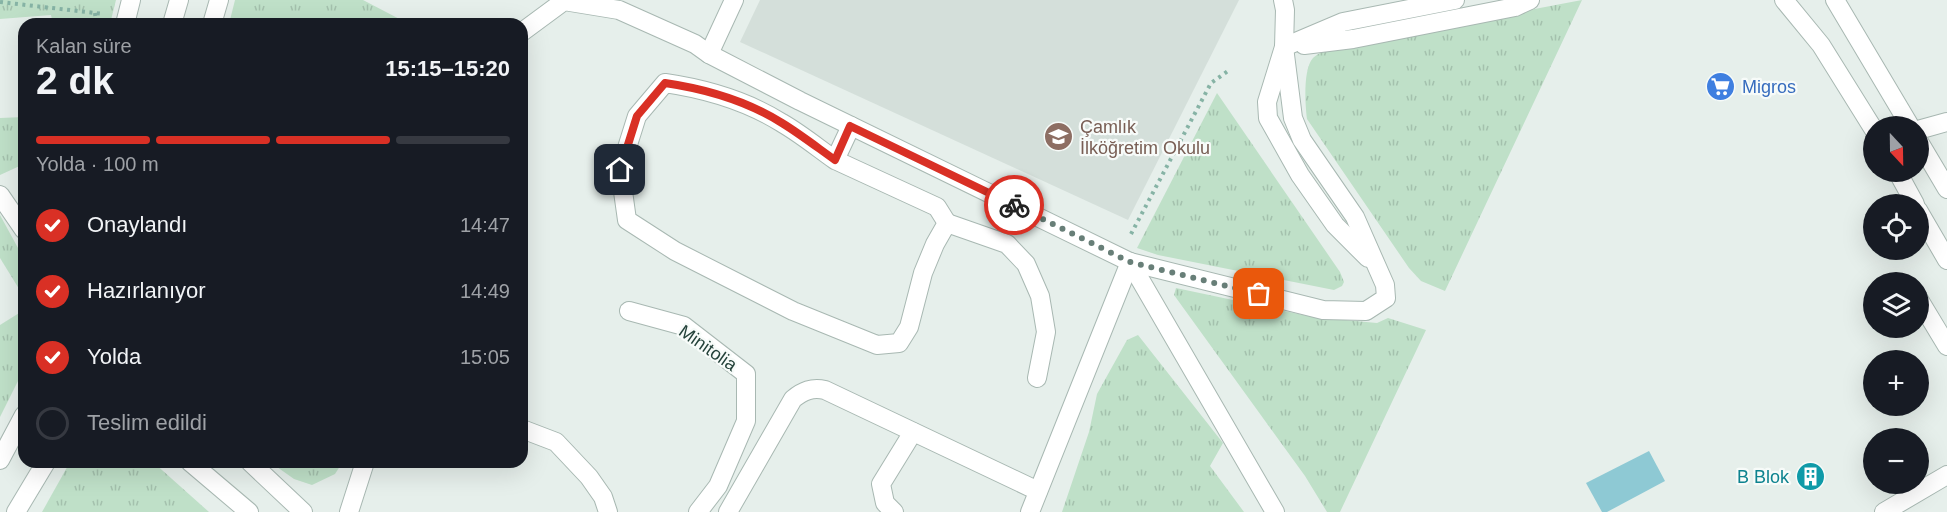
<!DOCTYPE html>
<html lang="tr">
<head>
<meta charset="utf-8">
<style>
	:root { --surface:#171b24; --page:#242831; --text:#f1f3f6; --muted:#9ea1a6; --line:#363941; --accent:#d93025 }
	body { margin:0; font-family:Arial,sans-serif; background:var(--page); color:var(--text); height:100vh; display:flex; flex-direction:column; font-size:22px; white-space:nowrap }
	* { box-sizing:border-box; margin:0 }
	p { font-size:20px; color:var(--muted) }
	.icon { flex:none; width:33px; height:33px; fill:none; stroke:currentColor; stroke-width:2; stroke-linecap:round; stroke-linejoin:round }
	.map { position:relative; flex:1; overflow:hidden }
	.drawer { position:absolute; left:18px; top:18px; width:510px; height:450px; display:flex; flex-direction:column; background:var(--surface); border-radius:18px; box-shadow:0 6px 24px #0002 }
	.drawer>* { flex:none }
	.needle { width:39px; rotate:158deg }
	.controls { position:absolute; left:1863px; top:116px; display:grid; gap:12px }
	.controls a { display:grid; place-items:center; width:66px; height:66px; border-radius:50%; background:var(--surface); box-shadow:0 6px 24px #0002; font-size:30px }
	.pin { position:absolute; display:grid; place-items:center; width:51px; height:51px; color:#fff; margin:-26px; border-radius:12px; box-shadow:0 3px 9px #0006 }
	.courier { position:absolute; display:grid; place-items:center; width:60px; height:60px; margin:-30px; border:4px solid #d93025; border-radius:50%; background:#fff; color:#222; box-shadow:0 2px 8px #0007 }
	.headline em { font-style:normal; font-weight:700 }
	.headline div { display:flex; flex-direction:column-reverse }
	.headline { display:flex; align-items:center; justify-content:space-between; height:102px; padding:0 18px }
	h1 { font-size:39px; font-weight:700; line-height:45px }
	.bar { display:grid; grid-template-columns:repeat(4,1fr); gap:9px 6px; align-content:center; height:72px; padding:0 18px }
	.bar i { height:8px; border-radius:4px; background:var(--line) }
	.bar .current { background:var(--accent) }
	.bar p { grid-column:span 4 }
	ol { padding:0 18px; list-style:none }
	li { display:flex; align-items:center; gap:18px; height:66px }
	li p { margin-inline-start:auto }
	li .icon { padding:6px; border-radius:50%; background:var(--accent); color:#fff; stroke-width:4 }
	li:last-child { color:var(--muted) }
	li i { width:33px; height:33px; border:3px solid var(--line); border-radius:50% }
	.map>svg:first-child { display:block }
	.built { fill:#d4dfda }
	.grass { fill:url(#grass-tufts) }
	.water { fill:#8ec9d4 }
	.lines { fill:none; stroke-linecap:round; stroke-linejoin:round }
	.minor-casing { stroke:#a8b8b2; stroke-width:20 }
	.path { stroke:#86b3a5; stroke-width:4; stroke-dasharray:3 4.5; stroke-linecap:butt }
	.minor { stroke:#fff; stroke-width:18 }
	.done { stroke:#687f78; stroke-width:6; stroke-dasharray:0 10.8 }
	.route { stroke:#d93025; stroke-width:8 }
	.labels { text-anchor:middle; stroke-width:4.5; stroke-linejoin:round; paint-order:stroke }
	.shop-label { font-size:18px; fill:#366cbe; stroke:#f7fbf9; text-anchor:start }
	.education-label { font-size:18px; fill:#785e54; stroke:#f7fbf9; text-anchor:start }
	.street-label { font-size:18px; fill:#24423a; stroke:#f7fbf9 }
	.culture-label { font-size:18px; fill:#0d838f; stroke:#f7fbf9; text-anchor:end }
</style>
</head>
<body>
<div class="map">
<svg width="1947" height="512" viewBox="0 0 1947 512">
	<defs>
		<pattern id="grass-tufts" width="24" height="20" patternUnits="userSpaceOnUse" patternTransform="scale(1.5)"><rect width="24" height="20" fill="#bfe0c8"/><path d="M3 7l-1-3M5 7V3M7 7l1-3M15 17l-1-3M17 17v-4M19 17l1-3" fill="none" stroke="#a4c1ad"/></pattern>
	</defs>
	<rect width="100%" height="100%" fill="#e6efeb"/>
	<path class="built" d="M760 0H1239L1128 220 740 42Z"/>
	<g class="grass">
		<path d="M0 0H116L110 24H53L51 15 0 19Z"/>
		<path d="M235 0H363L409 24H229Z"/>
		<path d="M1582 0 1445 291 1421 281 1409 268 1307 119C1305 104 1303 69 1313 58 1318 53 1328 50 1334 47Z"/>
		<path d="M1217 93 1340 272 1344 282 1342 286 1334 290 1158 255 1137 248Z"/>
		<path d="M24 117V164L0 175V118Z"/>
		<path d="M0 215 24 259V297L0 258Z"/>
		<path d="M1176 288 1313 317 1377 323 1388 318 1426 330 1340 512H1327L1305 476 1174 295Z"/>
		<path d="M24 310V369L0 417V325Z"/>
		<path d="M1138 335 1223 443 1210 466 1244 512H1062L1089 432 1097 394 1127 340Z"/>
		<path d="M70 462H153L209 512H42Z"/>
		<path d="M270 462H342V463L335 474 312 485 294 479Z"/>
	</g>
	<path class="water" d="M1649 451 1665 481 1607 512H1602L1586 483Z"/>
	<g class="lines">
		<defs>
			<g id="minor">
				<path d="M1784 0 1821 45 1874 130"/>
				<path d="M1835 0 1910 126"/>
				<path d="M125 24 131 0"/>
				<path d="M172 24 179 0"/>
				<path d="M212 24 219 0"/>
				<path d="M522 32 564 1 619 10 695 44 709 54 800 101 1130 262 1323 310 1366 311 1386 298 1385 285 1355 217 1302 140 1293 118 1284 47 1285 10 1283 0"/>
				<path d="M1304 45 1353 39 1515 7 1530 0"/>
				<path d="M709 54 734 0"/>
				<path d="M1918 130 1947 122"/>
				<path d="M1918 140 1947 189"/>
				<path d="M835 160 937 207 947 223 935 244 923 273 909 327 899 343 877 345 793 311 675 251 627 220 620 170 637 116 665 83C706 89 747 101 782 123 801 134 818 148 835 160L851 126"/>
				<path d="M1897 171 1915 204"/>
				<path d="M0 195 24 230"/>
				<path d="M1918 210 1947 260"/>
				<path d="M947 223 1007 244 1026 264 1040 296 1046 332 1037 378"/>
				<path d="M1368 258 1335 225 1300 175 1268 118 1267 102 1284 47 1343 22 1455 0"/>
				<path d="M1130 262 1275 512"/>
				<path d="M1918 298 1947 346"/>
				<path d="M629 311 684 326 746 374V421L718 486 698 512"/>
				<path d="M522 429 556 442 589 477 603 497 608 512"/>
				<path d="M0 460 24 415"/>
				<path d="M190 462 249 512"/>
				<path d="M250 462 303 512"/>
				<path d="M16 512 46 462"/>
				<path d="M349 512 365 462"/>
				<path d="M728 512 793 399C803 391 812 387 825 390L1038 491"/>
				<path d="M894 512 885 503 881 484 913 432"/>
				<path d="M1030 512 1130 262"/>
				<path d="M1884 512 1947 475"/>
			</g>
		</defs>
		<use href="#minor" class="minor-casing"/>
		<g class="path">
			<path d="M0 2 104 14"/>
			<path d="M95 13 96 24"/>
			<path d="M1131 234 1211 83 1228 71"/>
		</g>
		<use href="#minor" class="minor"/>
	</g>
	<g class="lines">
		<path class="done" d="M1014 205 1130 262 1259 294"/>
		<path class="route" d="M620 170 637 116 665 83C706 89 747 101 782 123 800 134 818 148 835 160L850 126 1014 205"/>
	</g>
	<defs>
		<symbol id="supermarket-disc" viewBox="-11 -11 22 22"><circle r="9.5" fill="#3f7fe0" stroke="#f7fbf9"/><path d="M-6-5.5h2.5l.6 2H6L4.5 2H-2.5L-4.4-4H-6ZM-1.5 3.2a1.3 1.3 0 1 0 .1 0ZM3 3.2a1.3 1.3 0 1 0 .1 0Z" fill="#fff"/></symbol>
		<symbol id="school-disc" viewBox="-11 -11 22 22"><circle r="9.5" fill="#8d6e63" stroke="#f7fbf9"/><path d="M0-5L7-2L0 1L-7-2ZM-4 1L0 2.5L4 1V4Q0 6-4 4Z" fill="#fff"/></symbol>
		<symbol id="building-disc" viewBox="-11 -11 22 22"><circle r="9.5" fill="#0f9aa8" stroke="#f7fbf9"/><path d="M-4-6H4V6H1V3H-1V6H-4ZM-2.5-4.3h1.7v1.8h-1.7ZM.8-4.3h1.7v1.8H.8ZM-2.5-1h1.7V.8h-1.7ZM.8-1h1.7V.8H.8Z" fill="#fff"/></symbol>
	</defs>
	<g fill-rule="evenodd">
		<use href="#supermarket-disc" x="1704" y="70" width="33" height="33"/>
		<use href="#school-disc" x="1042" y="120" width="33" height="33"/>
		<use href="#building-disc" x="1794" y="460" width="33" height="33"/>
	</g>
	<g class="labels">
		<g class="shop-label">
			<text x="1742" y="93">Migros</text>
		</g>
		<g class="education-label">
			<text x="1080" y="133">Çamlık<tspan x="1080" dy="21">İlköğretim Okulu</tspan></text>
		</g>
		<g class="street-label">
			<text transform="translate(708 348) rotate(35)" y="6">Minitolia</text>
		</g>
		<g class="culture-label">
			<text x="1789" y="483">B Blok</text>
		</g>
	</g>
</svg>
<div class="controls">
<a><svg class="needle" viewBox="-14 -14 28 28"><path d="M0-13l5 13h-10z" fill="#e53935"/><path d="M0 13l5-13h-10z" fill="#9ea1a6"/></svg></a>
<a><svg class="icon" aria-label="locate" viewBox="0 0 24 24"><circle cx="12" cy="12" r="6"/><path d="M12 2v4M12 18v4M2 12h4M18 12h4"/></svg></a>
<a><svg class="icon" aria-label="layers" viewBox="0 0 24 24"><path d="M12 4l9 5-9 5-9-5zM3 14l9 5 9-5"/></svg></a>
<a>+</a>
<a>−</a>
</div>
<div class="pin" style="left:1259px;top:294px;background:#ea580c"><svg class="icon" aria-label="bag" viewBox="0 0 24 24"><path d="M5 8h14l-1 12H6zM9 8a3 3 0 0 1 6 0"/></svg></div>
<div class="pin" style="left:620px;top:170px;background:#1f2937"><svg class="icon" aria-label="home" viewBox="0 0 24 24"><path d="M3 11l9-7 9 7M6 9v11h12V9"/></svg></div>
<div class="courier" style="left:1014px;top:205px"><svg class="icon" aria-label="bike" viewBox="0 0 24 24"><circle cx="6" cy="16" r="4"/><circle cx="18" cy="16" r="4"/><path d="M6 16l4-8h5l3 8M10 8l3 8H6M13 5h3"/></svg></div>
<section class="drawer">
<div class="headline"><div><h1>2 dk</h1><p>Kalan süre</p></div><em>15:15–15:20</em></div>
<div class="bar"><i class="current"></i><i class="current"></i><i class="current"></i><i></i><p>Yolda · 100 m</p></div>
<ol>
<li><svg class="icon" aria-label="check" viewBox="0 0 24 24"><path d="M5 12l5 5 9-10"/></svg>Onaylandı<p>14:47</p></li>
<li><svg class="icon" aria-label="check" viewBox="0 0 24 24"><path d="M5 12l5 5 9-10"/></svg>Hazırlanıyor<p>14:49</p></li>
<li><svg class="icon" aria-label="check" viewBox="0 0 24 24"><path d="M5 12l5 5 9-10"/></svg>Yolda<p>15:05</p></li>
<li><i></i>Teslim edildi</li>
</ol>
</section>
</div>
</body>
</html>
